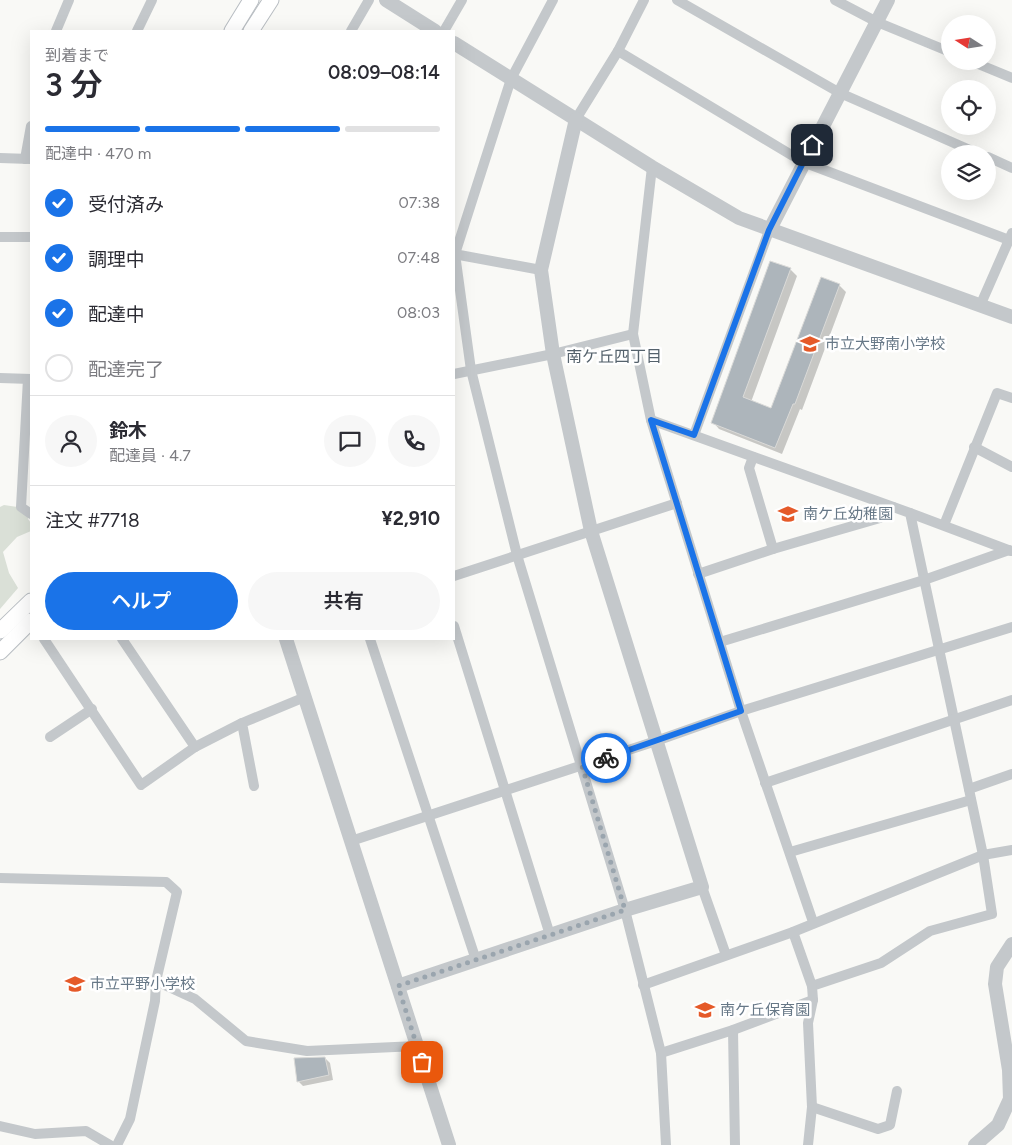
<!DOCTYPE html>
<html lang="ja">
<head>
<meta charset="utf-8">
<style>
	:root { --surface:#fff; --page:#f7f7f7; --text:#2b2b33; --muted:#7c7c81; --line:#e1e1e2; --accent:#1a73e8 }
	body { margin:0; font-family:Figtree,"Noto Sans JP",sans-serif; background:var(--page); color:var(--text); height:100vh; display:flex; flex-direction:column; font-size:19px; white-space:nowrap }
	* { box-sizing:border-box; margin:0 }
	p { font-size:16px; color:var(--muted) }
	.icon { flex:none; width:28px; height:28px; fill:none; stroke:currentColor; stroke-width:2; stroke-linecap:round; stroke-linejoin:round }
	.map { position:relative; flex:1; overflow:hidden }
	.side { position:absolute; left:30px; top:30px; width:425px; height:610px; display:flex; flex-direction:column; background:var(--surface); border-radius:0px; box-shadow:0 5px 20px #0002 }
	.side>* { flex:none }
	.needle { width:32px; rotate:282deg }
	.tools { position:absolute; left:941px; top:15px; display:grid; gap:10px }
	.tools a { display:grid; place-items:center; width:55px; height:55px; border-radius:50%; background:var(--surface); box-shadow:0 5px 20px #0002; font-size:25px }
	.pin { position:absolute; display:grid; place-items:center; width:42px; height:42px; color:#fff; margin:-21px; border-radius:10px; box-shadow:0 2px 8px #0006 }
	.courier { position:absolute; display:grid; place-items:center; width:50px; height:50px; margin:-25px; border:4px solid #1a73e8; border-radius:50%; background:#fff; color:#222; box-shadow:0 1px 6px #0007 }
	.head em { font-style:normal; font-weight:600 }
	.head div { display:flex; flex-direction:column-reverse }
	.head { display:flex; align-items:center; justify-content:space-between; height:85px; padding:0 15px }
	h1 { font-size:32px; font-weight:600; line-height:38px }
	.bar { display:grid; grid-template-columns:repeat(4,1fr); gap:8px 5px; align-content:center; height:60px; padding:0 15px }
	.bar i { height:6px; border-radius:4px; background:var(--line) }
	.bar .on { background:var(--accent) }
	.bar p { grid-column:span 4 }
	.line { display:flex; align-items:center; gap:12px; padding:0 15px; border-top:1px solid var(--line) }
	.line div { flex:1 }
	.round { display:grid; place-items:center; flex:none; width:52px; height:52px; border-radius:26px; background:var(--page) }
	ol { padding:0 15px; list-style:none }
	li { display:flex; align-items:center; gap:15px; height:55px }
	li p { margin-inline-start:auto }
	li .icon { padding:5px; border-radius:50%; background:var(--accent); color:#fff; stroke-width:4 }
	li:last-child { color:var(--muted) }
	li i { width:28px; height:28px; border:2px solid var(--line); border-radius:50% }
	.button { display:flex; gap:10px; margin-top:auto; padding:10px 15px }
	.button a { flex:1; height:58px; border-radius:30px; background:var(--accent); color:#fff; font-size:20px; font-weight:600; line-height:58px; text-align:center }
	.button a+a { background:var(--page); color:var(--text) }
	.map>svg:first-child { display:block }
	.green { fill:#dae0d7 }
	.shadow { fill:#0003 }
	.building { fill:#adb5bb; stroke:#dadad8 }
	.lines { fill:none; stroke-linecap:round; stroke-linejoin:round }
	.secondary-casing { stroke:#b8bdc2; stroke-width:17 }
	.minor { stroke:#c4c8cb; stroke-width:10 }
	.tertiary { stroke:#c4c8cb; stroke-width:14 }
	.secondary { stroke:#fff; stroke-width:15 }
	.done { stroke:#9aa5ae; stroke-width:5; stroke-dasharray:0 9 }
	.route { stroke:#1a73e8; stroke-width:6 }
	.labels { text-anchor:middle; stroke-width:5; stroke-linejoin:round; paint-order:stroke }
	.poi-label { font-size:15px; fill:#677887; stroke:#fff; text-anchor:start }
	.neighbourhood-label { font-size:16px; fill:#55626c; stroke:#fff }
</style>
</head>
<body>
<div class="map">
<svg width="1012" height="1145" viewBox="0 0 1012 1145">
	<rect width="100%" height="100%" fill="#f9f9f6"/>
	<path class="green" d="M4 505 31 509 28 519 31 523V531L17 537 3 552 9 573 18 588 0 609V507Z"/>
	<g class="shadow">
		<path d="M790 269 797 276 751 402 772 410 839 285 846 292 802 410 800 409 782 454 719 429 713 422Z"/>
		<path d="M325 1058 330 1063 333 1080 303 1086 298 1081Z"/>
	</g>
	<g class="building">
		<path d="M770 261 791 268 743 397 771 408 821 277 840 284 795 404H793L775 448 711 423Z"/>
		<path d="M325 1057 329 1075 297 1082 294 1058Z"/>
	</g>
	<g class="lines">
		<defs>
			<g id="secondary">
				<path d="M232 31 251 0"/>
				<path d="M251 31 271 0"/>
				<path d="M0 631 31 601"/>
				<path d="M0 652 31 621"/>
			</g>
		</defs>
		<use href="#secondary" class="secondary-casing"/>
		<g class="minor">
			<path d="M553 0 511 79 455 254 471 370 517 555 625 910 661 1053 666 1145"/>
			<path d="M677 0 840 93 979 154"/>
			<path d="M835 0 877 22 950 52"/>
			<path d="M56 31 69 0"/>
			<path d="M137 31 152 0"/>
			<path d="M351 31 369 0"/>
			<path d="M444 31 462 0"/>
			<path d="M618 51 803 162 1009 240"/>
			<path d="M971 61 1012 78"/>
			<path d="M576 119 618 51 644 0"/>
			<path d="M988 157 1012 168"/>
			<path d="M0 158 30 159"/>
			<path d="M25 159 31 126"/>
			<path d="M652 167 633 334 651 420 741 711 813 922"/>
			<path d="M0 237H31"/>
			<path d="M454 254 541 270"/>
			<path d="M980 306 1012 233"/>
			<path d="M454 374 553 354 633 334"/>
			<path d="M0 378 31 379"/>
			<path d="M28 379 21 507 31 514"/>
			<path d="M651 420 910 513 983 855 992 914 930 931 881 963 812 986 813 1000 808 1023 812 1107 808 1145"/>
			<path d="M694 435 769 231"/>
			<path d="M974 447 1012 467"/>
			<path d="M753 457 749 468 773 549"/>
			<path d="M910 513 1011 551"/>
			<path d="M944 525 997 393 1012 398"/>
			<path d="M698 574 773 549 880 518 893 507"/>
			<path d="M454 576 677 503"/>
			<path d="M454 626 550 935"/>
			<path d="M44 639 141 785 195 747 242 723"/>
			<path d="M122 639 195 747"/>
			<path d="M370 639 476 960"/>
			<path d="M720 642 924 580 1009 550"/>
			<path d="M50 737 92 709"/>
			<path d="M765 783 1012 700"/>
			<path d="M254 786 242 723 305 697"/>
			<path d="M969 789 1012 774"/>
			<path d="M351 841 656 741 741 711 1012 627"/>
			<path d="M790 852 971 800"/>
			<path d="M0 878 166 882 177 892 156 981 155 1001 130 1119 117 1145"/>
			<path d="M702 887 726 955"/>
			<path d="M793 932 812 986"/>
			<path d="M156 981 195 999 246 1041 307 1051 417 1046"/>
			<path d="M643 985 793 932 983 855 1012 850"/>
			<path d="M733 1030 735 1145"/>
			<path d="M661 1053 733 1030 813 1000"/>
			<path d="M812 1107 878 1129 890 1125 897 1091"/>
			<path d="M0 1126 35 1134 86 1131 110 1145"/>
		</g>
		<g class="tertiary">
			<path d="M386 0 435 31"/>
			<path d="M454 43 652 167 739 218 1012 317"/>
			<path d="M769 231 888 0"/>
			<path d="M286 639 449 1145"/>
			<path d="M398 986 625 910 702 887 591 531 553 354 541 270 576 119"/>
			<path d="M975 1145 998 1125 1010 1099 1009 1070 995 984 997 967 1012 944"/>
		</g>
		<use href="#secondary" class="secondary"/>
	</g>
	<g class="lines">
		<path class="done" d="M422 1062 398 986 625 910 582 766 606 758"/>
		<path class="route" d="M606 758 741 711 651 420 694 435 769 230 812 145"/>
	</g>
	<defs>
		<symbol id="school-bare" viewBox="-9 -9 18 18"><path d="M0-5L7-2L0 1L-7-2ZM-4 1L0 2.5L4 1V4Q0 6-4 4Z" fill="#e55a29" stroke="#fff" stroke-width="2.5" paint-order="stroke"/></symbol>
	</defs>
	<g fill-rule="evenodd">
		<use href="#school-bare" x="796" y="330" width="28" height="28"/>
		<use href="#school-bare" x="774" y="500" width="28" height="28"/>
		<use href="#school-bare" x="61" y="970" width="28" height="28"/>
		<use href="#school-bare" x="691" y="996" width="28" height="28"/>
	</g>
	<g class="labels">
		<g class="poi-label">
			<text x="825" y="349">市立大野南小学校</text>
			<text x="803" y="519">南ケ丘幼稚園</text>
			<text x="90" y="989">市立平野小学校</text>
			<text x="720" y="1015">南ケ丘保育園</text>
		</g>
		<g class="neighbourhood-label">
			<text x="614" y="362">南ケ丘四丁目</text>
		</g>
	</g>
</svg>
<div class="tools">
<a><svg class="needle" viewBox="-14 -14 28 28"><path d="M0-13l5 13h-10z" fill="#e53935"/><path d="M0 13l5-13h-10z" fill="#7c7c81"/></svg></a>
<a><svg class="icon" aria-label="locate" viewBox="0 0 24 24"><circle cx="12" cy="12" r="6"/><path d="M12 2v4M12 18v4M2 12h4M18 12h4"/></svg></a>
<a><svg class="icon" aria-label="layers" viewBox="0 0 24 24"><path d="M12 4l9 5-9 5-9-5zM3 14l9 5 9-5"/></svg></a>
</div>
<div class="pin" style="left:422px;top:1062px;background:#ea580c"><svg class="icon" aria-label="bag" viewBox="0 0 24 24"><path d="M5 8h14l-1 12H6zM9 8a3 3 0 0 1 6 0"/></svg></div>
<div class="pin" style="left:812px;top:145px;background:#1f2937"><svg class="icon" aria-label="home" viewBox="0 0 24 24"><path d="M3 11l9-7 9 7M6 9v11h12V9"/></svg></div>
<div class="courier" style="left:606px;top:758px"><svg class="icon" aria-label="bike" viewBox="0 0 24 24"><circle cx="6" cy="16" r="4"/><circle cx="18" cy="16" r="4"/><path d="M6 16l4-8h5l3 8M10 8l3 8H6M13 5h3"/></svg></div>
<section class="side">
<div class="head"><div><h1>3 分</h1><p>到着まで</p></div><em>08:09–08:14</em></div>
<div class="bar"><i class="on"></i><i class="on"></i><i class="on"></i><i></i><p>配達中 · 470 m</p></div>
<ol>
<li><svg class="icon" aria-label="check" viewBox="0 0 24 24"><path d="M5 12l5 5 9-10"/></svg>受付済み<p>07:38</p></li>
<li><svg class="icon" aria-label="check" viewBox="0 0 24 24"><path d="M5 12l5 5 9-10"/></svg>調理中<p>07:48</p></li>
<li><svg class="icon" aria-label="check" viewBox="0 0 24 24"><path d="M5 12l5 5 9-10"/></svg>配達中<p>08:03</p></li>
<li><i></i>配達完了</li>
</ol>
<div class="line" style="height:90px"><a class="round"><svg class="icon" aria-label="person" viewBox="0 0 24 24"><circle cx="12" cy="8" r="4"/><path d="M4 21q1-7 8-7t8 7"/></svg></a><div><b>鈴木</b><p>配達員 · 4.7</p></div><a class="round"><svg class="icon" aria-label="chat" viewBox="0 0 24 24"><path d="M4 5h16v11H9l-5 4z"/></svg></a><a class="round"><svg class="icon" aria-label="phone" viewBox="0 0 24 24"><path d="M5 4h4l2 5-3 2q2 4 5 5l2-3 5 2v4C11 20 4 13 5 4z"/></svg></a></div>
<div class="line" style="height:65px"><div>注文 #7718</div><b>¥2,910</b></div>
<div class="button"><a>ヘルプ</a><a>共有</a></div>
</section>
</div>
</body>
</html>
